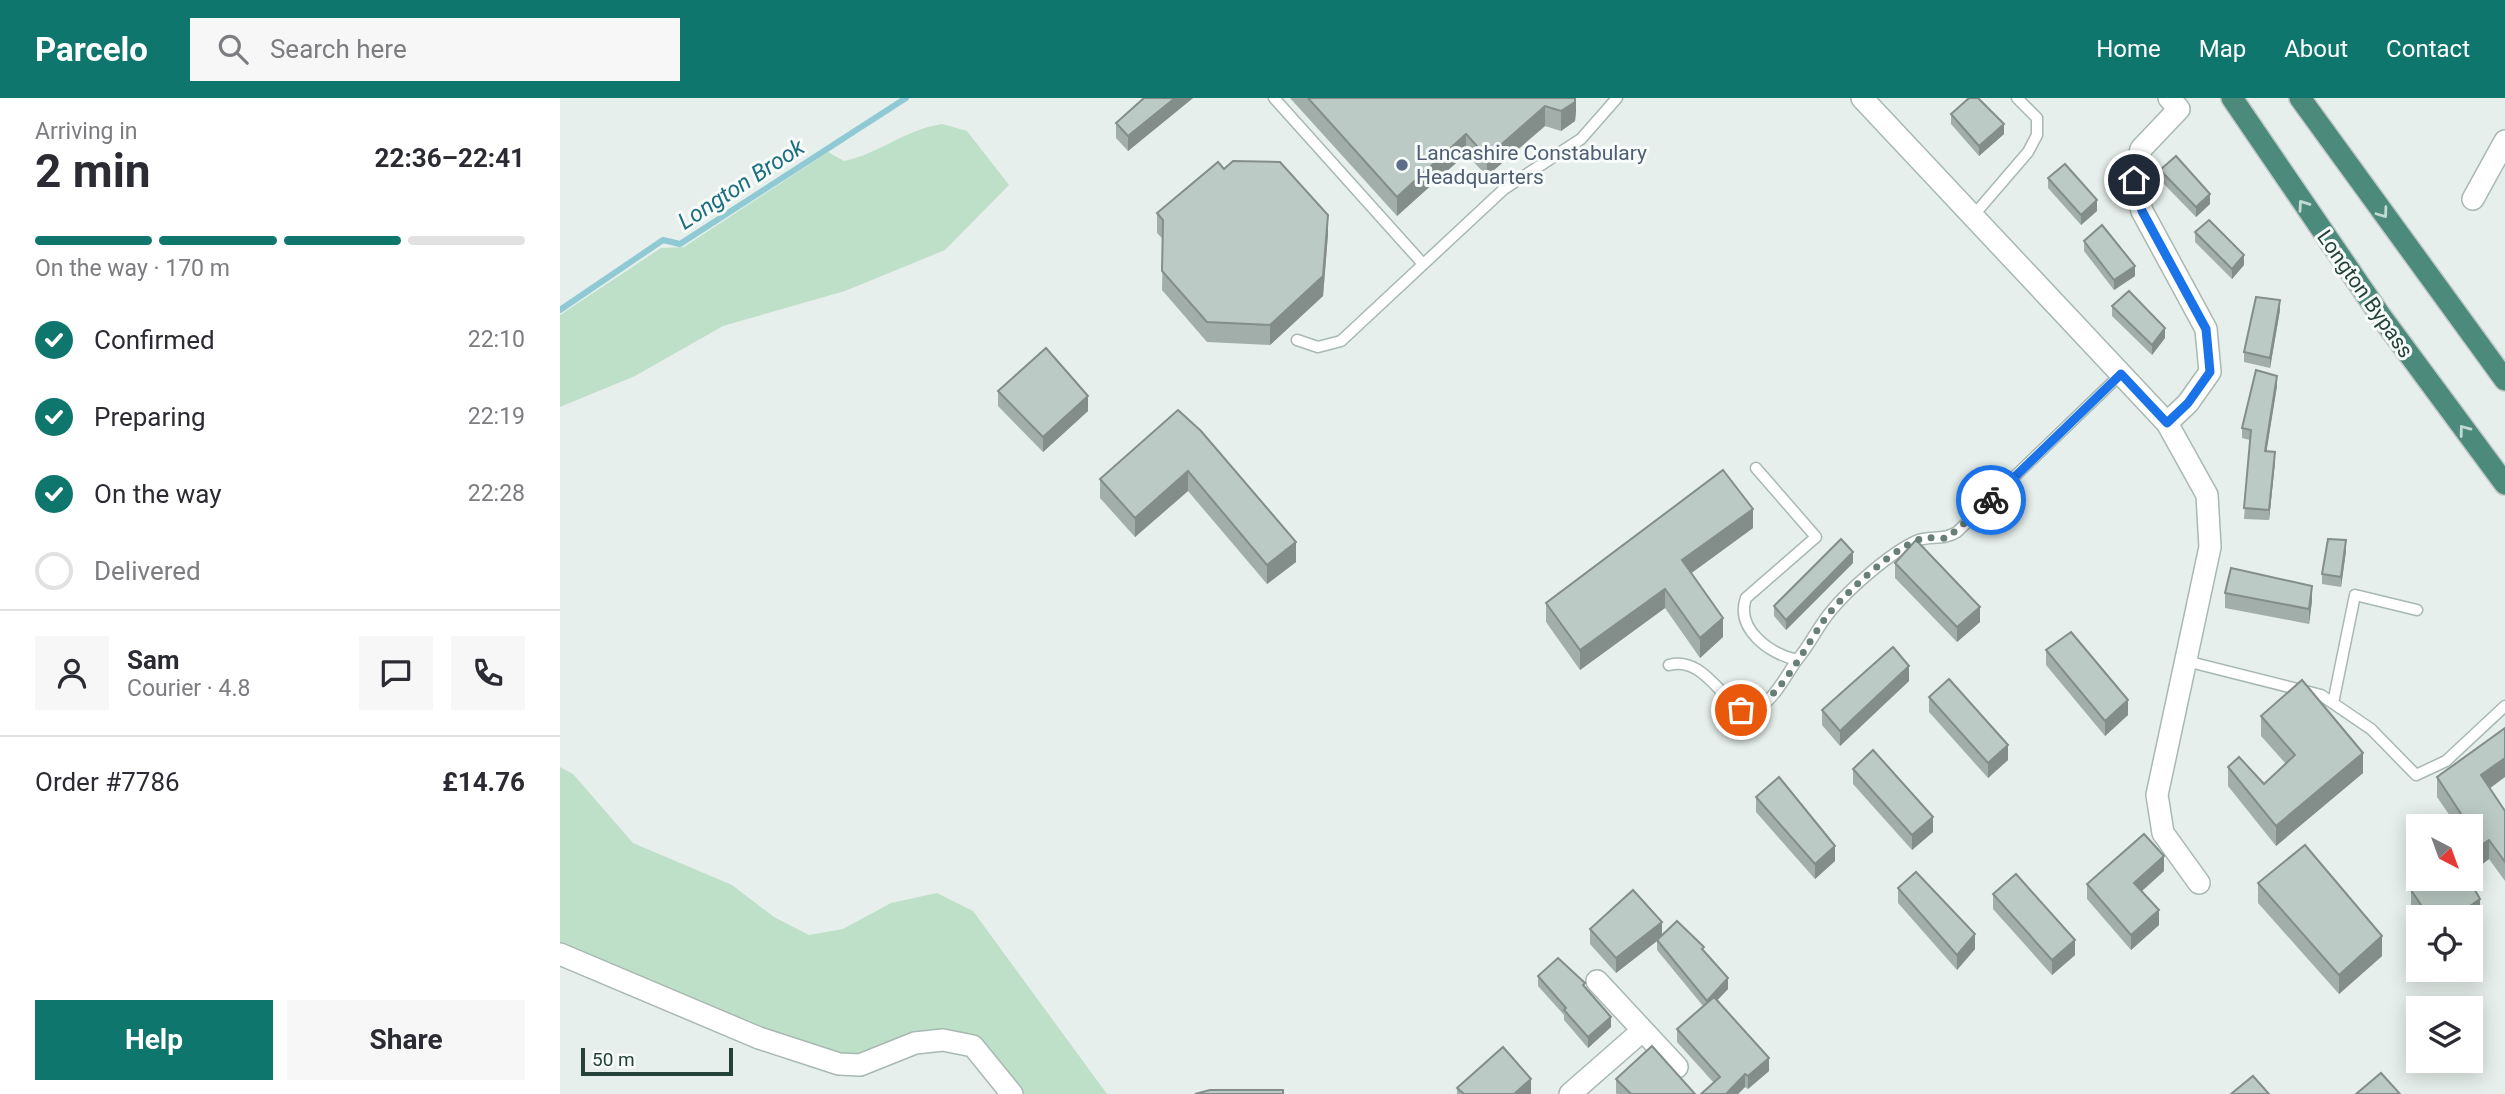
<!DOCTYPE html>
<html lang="en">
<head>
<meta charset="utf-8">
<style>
	:root { --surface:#fff; --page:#f7f7f7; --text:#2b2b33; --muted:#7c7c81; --line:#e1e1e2; --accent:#0f766e }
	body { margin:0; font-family:Roboto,sans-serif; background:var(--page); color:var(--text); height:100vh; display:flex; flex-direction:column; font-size:26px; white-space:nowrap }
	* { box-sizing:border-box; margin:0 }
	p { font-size:23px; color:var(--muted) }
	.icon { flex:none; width:38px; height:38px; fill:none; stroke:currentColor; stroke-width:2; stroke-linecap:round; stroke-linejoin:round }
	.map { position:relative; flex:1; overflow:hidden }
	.details { display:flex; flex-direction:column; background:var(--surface); width:560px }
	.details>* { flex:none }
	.needle { width:46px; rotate:139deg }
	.controls { position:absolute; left:1846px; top:716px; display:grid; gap:14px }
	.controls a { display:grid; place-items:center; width:77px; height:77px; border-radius:0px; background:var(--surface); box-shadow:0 4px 18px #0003; font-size:35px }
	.scale { position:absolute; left:21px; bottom:18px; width:152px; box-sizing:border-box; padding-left:7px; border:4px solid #24423a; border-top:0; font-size:19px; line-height:24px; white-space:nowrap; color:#24423a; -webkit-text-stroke:5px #f7fbf9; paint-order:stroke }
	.pin { position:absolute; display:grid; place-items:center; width:60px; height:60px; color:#fff; margin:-30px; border:4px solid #fff; border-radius:50%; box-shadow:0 2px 7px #0007 }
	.courier { position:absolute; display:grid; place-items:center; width:70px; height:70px; margin:-35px; border:5px solid #1a73e8; border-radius:50%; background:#fff; color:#222; box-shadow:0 2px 9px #0007 }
	.summary em { font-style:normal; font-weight:700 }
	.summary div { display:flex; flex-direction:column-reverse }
	.summary { display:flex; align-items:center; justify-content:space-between; height:119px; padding:0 35px }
	h1 { font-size:46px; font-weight:700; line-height:52px }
	.bar { display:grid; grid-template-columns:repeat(4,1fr); gap:10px 7px; align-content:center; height:84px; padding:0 35px }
	.bar i { height:9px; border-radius:5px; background:var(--line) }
	.bar .selected { background:var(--accent) }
	.bar p { grid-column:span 4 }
	.line { display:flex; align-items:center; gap:18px; padding:0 35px; border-top:2px solid var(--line) }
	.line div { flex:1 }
	.round { display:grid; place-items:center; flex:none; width:74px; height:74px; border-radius:0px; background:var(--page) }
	ol { padding:0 35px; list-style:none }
	li { display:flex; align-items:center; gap:21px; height:77px }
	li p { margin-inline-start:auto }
	li .icon { padding:7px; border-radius:50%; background:var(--accent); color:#fff; stroke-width:4 }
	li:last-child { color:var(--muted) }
	li i { width:38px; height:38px; border:4px solid var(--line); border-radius:50% }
	.primary-button { display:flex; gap:14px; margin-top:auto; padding:14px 35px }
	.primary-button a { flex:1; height:80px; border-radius:0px; background:var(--accent); color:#fff; font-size:28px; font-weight:700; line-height:80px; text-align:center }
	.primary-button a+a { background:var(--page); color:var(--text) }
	header { display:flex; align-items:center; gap:42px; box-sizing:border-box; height:98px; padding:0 35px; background:var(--accent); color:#fff }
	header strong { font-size:33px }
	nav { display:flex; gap:38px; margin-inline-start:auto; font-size:24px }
	.search { width:490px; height:63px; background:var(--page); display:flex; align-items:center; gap:18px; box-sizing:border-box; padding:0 24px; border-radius:0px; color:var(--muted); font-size:26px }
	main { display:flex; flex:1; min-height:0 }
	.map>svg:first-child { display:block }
	.green { fill:#bfe0c8 }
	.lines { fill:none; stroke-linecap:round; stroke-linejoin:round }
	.stream { stroke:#8ec9d4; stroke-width:6 }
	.service-casing { stroke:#a8b8b2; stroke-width:13 }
	.minor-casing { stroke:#a8b8b2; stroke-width:24 }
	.trunk-casing { stroke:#c2cac8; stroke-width:24 }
	.service { stroke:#fff; stroke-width:10 }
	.minor { stroke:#fff; stroke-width:21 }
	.trunk { stroke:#4c8a7c; stroke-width:21 }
	.wall { fill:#a1aea9 }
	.shaded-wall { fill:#838d89 }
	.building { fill:#bbcac4; stroke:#838d89; stroke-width:2 }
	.oneway { stroke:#c4d9d4 }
	.done { stroke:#687f78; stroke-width:7; stroke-dasharray:0 12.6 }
	.route { stroke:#1a73e8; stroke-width:9 }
	.service-dot { fill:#5c6f8a; stroke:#f7fbf9; stroke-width:2.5 }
	.labels { text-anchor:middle; stroke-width:6; stroke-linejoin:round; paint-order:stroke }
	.service-label { font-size:21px; fill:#4e5e75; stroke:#f7fbf9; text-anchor:start }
	.street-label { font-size:21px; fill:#24423a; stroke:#f7fbf9 }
	.water-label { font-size:23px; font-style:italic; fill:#1c6f80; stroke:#f7fbf9 }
</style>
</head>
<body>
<header>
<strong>Parcelo</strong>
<div class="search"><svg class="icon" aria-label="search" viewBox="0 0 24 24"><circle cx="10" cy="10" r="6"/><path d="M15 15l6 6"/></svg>Search here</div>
<nav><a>Home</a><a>Map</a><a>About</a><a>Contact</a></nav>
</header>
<main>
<section class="details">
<div class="summary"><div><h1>2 min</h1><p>Arriving in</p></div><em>22:36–22:41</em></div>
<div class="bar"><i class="selected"></i><i class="selected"></i><i class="selected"></i><i></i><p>On the way · 170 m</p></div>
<ol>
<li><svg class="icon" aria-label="check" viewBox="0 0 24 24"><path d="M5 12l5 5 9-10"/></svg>Confirmed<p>22:10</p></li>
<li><svg class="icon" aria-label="check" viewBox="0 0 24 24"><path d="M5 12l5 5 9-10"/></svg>Preparing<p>22:19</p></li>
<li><svg class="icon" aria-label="check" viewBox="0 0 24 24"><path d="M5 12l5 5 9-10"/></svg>On the way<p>22:28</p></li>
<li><i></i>Delivered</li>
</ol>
<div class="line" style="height:126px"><a class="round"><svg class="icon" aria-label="person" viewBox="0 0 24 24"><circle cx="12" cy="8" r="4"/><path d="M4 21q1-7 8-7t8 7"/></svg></a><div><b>Sam</b><p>Courier · 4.8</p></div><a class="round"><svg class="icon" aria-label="chat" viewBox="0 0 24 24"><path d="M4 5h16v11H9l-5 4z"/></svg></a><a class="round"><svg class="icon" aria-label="phone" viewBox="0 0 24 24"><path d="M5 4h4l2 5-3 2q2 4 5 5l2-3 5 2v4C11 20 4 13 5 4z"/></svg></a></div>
<div class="line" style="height:91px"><div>Order #7786</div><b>£14.76</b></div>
<div class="primary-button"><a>Help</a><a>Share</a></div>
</section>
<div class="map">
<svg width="1945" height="996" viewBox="0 0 1945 996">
	<rect width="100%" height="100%" fill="#e6efeb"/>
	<g class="green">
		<path d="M382 26 407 33 449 87 385 152 285 193 163 228 75 278 0 309V217L101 150 124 149 268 54 284 63C319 56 346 31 382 26Z"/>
		<path d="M0 669 13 676 73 745 172 787 214 819 249 837 283 831 331 805 377 795 413 813 547 996H463L422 947 308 958 255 955 0 846Z"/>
	</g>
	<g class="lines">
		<path class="stream" d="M0 212 103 142 120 146 346 0"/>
		<defs>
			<g id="service">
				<path d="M714 0 863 166"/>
				<path d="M1413 118 1468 54 1477 37V20L1457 0"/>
				<path d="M737 242 758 249 781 243 944 91 1021 41 1057 0"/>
				<path d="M1196 370 1256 439 1186 500C1175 531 1210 556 1237 562 1250 547 1258 528 1271 513 1289 491 1330 455 1356 443 1370 437 1383 443 1397 434L1561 276"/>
				<path d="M1626 563 1761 597 1811 631 1856 677 1886 663 1945 608"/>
				<path d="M1109 567C1153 555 1170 633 1204 606 1217 596 1227 576 1237 562"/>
				<path d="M1773 605 1795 497 1857 512"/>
			</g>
			<g id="minor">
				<path d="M1302 0 1607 325 1647 397 1650 449 1597 697 1603 735 1639 785"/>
				<path d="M1913 101 1945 43"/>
				<path d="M1607 325 1628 305 1650 274 1646 231 1582 113 1574 82 1581 51 1619 11 1609 0"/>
				<path d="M0 856 199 940 279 966 300 967 355 945 383 942 413 948 452 996"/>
				<path d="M1037 883 1117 969"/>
				<path d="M1010 996 1082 933"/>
			</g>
			<g id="trunk">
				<path d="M1672 0 1820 217 1945 386"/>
				<path d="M1740 0 1945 282"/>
			</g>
		</defs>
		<use href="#service" class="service-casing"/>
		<use href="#minor" class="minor-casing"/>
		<use href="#trunk" class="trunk-casing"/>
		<use href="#service" class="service"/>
		<use href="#minor" class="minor"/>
		<use href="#trunk" class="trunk"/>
	</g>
	<g class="wall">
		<path d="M584 0H633L568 53 556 40V25Z"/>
		<path d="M730 0H1016V13L1015 23 1001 33 985 28 927 78 906 56 837 118Z"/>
		<path d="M1391 16 1444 36 1419 58 1391 26Z"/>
		<path d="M664 71 768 136 763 198 710 247 647 244 602 192 603 141 597 135V115Z"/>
		<path d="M1600 72 1650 106 1636 119 1600 82Z"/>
		<path d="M1488 80 1537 113 1521 127 1488 90Z"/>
		<path d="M1635 134 1684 167 1672 181 1635 144Z"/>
		<path d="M1524 143 1575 178 1554 192 1524 153Z"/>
		<path d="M1552 208 1605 240 1592 257 1552 218Z"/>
		<path d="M1720 212 1710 270 1684 264V254Z"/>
		<path d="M1717 288 1706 353 1715 364 1709 422 1684 421 1690 342 1682 340V330Z"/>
		<path d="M438 293 528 313 483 354 438 308Z"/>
		<path d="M618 312 736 464 707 486 628 393 575 439 540 400V381Z"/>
		<path d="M1193 430 1131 475 1163 539 1140 560 1105 510 1020 572 986 524V505Z"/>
		<path d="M1786 453 1781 489 1762 486V476Z"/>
		<path d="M1293 465 1226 532 1214 518V508Z"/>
		<path d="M1335 465 1420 524 1397 544 1335 480Z"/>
		<path d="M1665 495 1752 503 1749 526 1665 510Z"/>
		<path d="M1486 552 1568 617 1545 638 1486 567Z"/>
		<path d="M1349 583 1280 648 1262 627V612Z"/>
		<path d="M1369 599 1448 662 1428 680 1369 614Z"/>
		<path d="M1701 618 1803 675 1716 748 1668 688V669L1704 686 1726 666 1701 638Z"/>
		<path d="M1293 671 1373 734 1352 752 1293 686Z"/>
		<path d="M1877 679 1930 690 1945 714V783L1929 761 1921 767 1911 755V728H1897L1877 699Z"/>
		<path d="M1196 699 1275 763 1255 781 1196 714Z"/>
		<path d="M1604 773 1582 793 1599 827 1571 852 1527 801V786Z"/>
		<path d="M1698 785 1822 858 1779 896 1698 805Z"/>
		<path d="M1338 790 1415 851 1397 872 1338 805Z"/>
		<path d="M1851 792 1920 820 1911 819H1858V823L1851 812Z"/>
		<path d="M1433 796 1515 857 1492 877 1433 811Z"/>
		<path d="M1030 831 1102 837 1144 853 1168 891 1157 902 1209 973 1188 991 1185 989 1178 996H1141L1154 985 1117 944V931L1143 908 1097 852V843L1056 875 1030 846Z"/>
		<path d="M978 878 1025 890 1051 929 1028 950 1004 922V917L978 888Z"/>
		<path d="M1056 981 1135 996H1057L1056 995Z"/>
		<path d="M897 990 971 996H897Z"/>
	</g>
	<g class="shaded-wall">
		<path d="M615 0H633L568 53V38Z"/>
		<path d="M1015 0H1016V13L1015 23 1001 33V13Z"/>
		<path d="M985 8V28L927 78V59Z"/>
		<path d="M1444 26V36L1419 58V48Z"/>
		<path d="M906 36V56L837 118V99Z"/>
		<path d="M1650 96V106L1636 119V109Z"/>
		<path d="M1537 102V113L1521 127V117Z"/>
		<path d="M768 117V136L763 198 710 247V227Z"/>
		<path d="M1684 157V167L1672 181V171Z"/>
		<path d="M1575 168V178L1554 192V182Z"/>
		<path d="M1720 202V212L1710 270V260Z"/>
		<path d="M1605 230V240L1592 257V247Z"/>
		<path d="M1717 278V288L1705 363V353Z"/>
		<path d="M528 298V313L483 354V339Z"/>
		<path d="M1715 354V364L1709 422V412Z"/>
		<path d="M628 373V393L575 439V420Z"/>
		<path d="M1193 411V430L1122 482V462Z"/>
		<path d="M1786 442V453L1781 489V479Z"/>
		<path d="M736 444V464L707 486V467Z"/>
		<path d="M1293 454V465L1226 532V522Z"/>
		<path d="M1752 488V503L1749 526V511Z"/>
		<path d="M1105 491V510L1020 572V552Z"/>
		<path d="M1420 509V524L1397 544V529Z"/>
		<path d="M1163 520V539L1140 560V540Z"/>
		<path d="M1349 568V583L1280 648V633Z"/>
		<path d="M1568 602V617L1545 638V623Z"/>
		<path d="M1448 647V662L1428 680V665Z"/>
		<path d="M1803 655V675L1716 748V728Z"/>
		<path d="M1945 660V679L1921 697V677Z"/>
		<path d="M1373 719V734L1352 752V737Z"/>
		<path d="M1929 742V761L1921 767V747Z"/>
		<path d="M1275 748V763L1255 781V766Z"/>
		<path d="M1604 758V773L1574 800V785Z"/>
		<path d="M1920 801V820L1911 826V819H1894Z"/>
		<path d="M1599 812V827L1571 852V837Z"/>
		<path d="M1102 824V839L1056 875V860Z"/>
		<path d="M1415 836V851L1397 872V857Z"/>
		<path d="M1822 838V858L1779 896V877Z"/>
		<path d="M1515 842V857L1492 877V862Z"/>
		<path d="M1168 880V891L1147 913V903Z"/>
		<path d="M1051 919V929L1028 950V939Z"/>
		<path d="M1209 960V973L1188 991V978Z"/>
		<path d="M1185 976V989L1178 996H1166Z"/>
		<path d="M971 981V996H954Z"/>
	</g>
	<g class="building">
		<path d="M584 0H615L568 38 556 25Z"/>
		<path d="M748 0H1015V4L1001 13 985 8 927 59 906 36 837 99Z"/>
		<path d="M1409 0H1418L1444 26 1419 48 1391 16Z"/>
		<path d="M1616 58 1650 96 1636 109 1600 72Z"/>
		<path d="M673 63 720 64 768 117 763 178 710 227 647 224 602 173 603 122 597 115 658 64 664 71Z"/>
		<path d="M1505 66 1537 102 1521 117 1488 80Z"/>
		<path d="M1649 122 1684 157 1672 171 1635 134Z"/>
		<path d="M1542 127 1575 168 1554 182 1524 143Z"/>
		<path d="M1569 193 1605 230 1592 247 1552 208Z"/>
		<path d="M1696 199 1720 202 1710 260 1684 254Z"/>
		<path d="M486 250 528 298 483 339 438 293Z"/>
		<path d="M1696 272 1717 278 1705 353 1715 354 1709 412 1684 410 1691 332 1682 330Z"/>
		<path d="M618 312 641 333 736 444 707 467 628 373 575 420 540 381Z"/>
		<path d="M1163 372 1193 411 1122 462 1163 520 1140 540 1105 491 1020 552 986 505Z"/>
		<path d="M1281 441 1293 454 1226 522 1214 508Z"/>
		<path d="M1768 441 1786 442 1781 479 1762 476Z"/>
		<path d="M1356 442 1420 509 1397 529 1335 465Z"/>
		<path d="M1671 470 1752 488 1749 511 1665 495Z"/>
		<path d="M1511 534 1568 602 1545 623 1486 552Z"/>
		<path d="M1333 549 1349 568 1280 633 1262 612Z"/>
		<path d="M1389 581 1448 647 1428 665 1369 599Z"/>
		<path d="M1742 582 1803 655 1716 728 1668 669 1679 659 1704 686 1735 657 1701 618Z"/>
		<path d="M1945 630V660L1921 677 1945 713V764L1929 742 1921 747 1911 735V728H1909L1877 679Z"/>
		<path d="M1313 652 1373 719 1352 737 1293 671Z"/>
		<path d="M1219 679 1275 748 1255 766 1196 699Z"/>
		<path d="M1584 736 1604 758 1574 785 1599 812 1571 837 1527 786Z"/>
		<path d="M1745 747 1822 838 1779 877 1698 785Z"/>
		<path d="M1356 774 1415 836 1397 857 1338 790Z"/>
		<path d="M1456 776 1515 842 1492 862 1433 796Z"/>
		<path d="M1868 780H1908L1920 801 1894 819H1869L1851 792Z"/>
		<path d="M1073 792 1102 824 1056 860 1030 831Z"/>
		<path d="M1117 823 1144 849 1142 851 1168 880 1147 903 1097 842Z"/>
		<path d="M998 860 1025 885 1023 887 1051 919 1028 939 1004 912 1006 910 978 878Z"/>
		<path d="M1154 899 1209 960 1188 978 1185 976 1166 996H1141L1160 979 1117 931Z"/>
		<path d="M1092 948 1135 996H1071L1056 981Z"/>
		<path d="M943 949 971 981 954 996H904L897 990Z"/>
		<path d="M1821 975 1840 996H1796Z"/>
		<path d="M1693 978 1709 996H1671Z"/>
		<path d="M650 992H723V996H635Z"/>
	</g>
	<defs><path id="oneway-chevron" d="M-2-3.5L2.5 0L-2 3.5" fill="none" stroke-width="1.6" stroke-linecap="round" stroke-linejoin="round" transform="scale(1.75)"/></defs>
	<g class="oneway">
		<use href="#oneway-chevron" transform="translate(1743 107) rotate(-125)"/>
		<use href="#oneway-chevron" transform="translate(1823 115) rotate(54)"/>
		<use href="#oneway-chevron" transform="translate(1904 332) rotate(-127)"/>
	</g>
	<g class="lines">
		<path class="done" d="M1181 612C1218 614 1249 537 1272 512 1288 493 1341 443 1365 440 1372 439 1380 441 1387 440L1431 402"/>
		<path class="route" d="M1431 402 1561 276 1607 325 1628 305 1650 274 1646 231 1582 113 1574 82"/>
	</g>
	<circle class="service-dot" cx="842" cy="67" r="7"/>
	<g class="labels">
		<g class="service-label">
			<text x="856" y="62">Lancashire Constabulary<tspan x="856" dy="24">Headquarters</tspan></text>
		</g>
		<g class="street-label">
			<text transform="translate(1805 196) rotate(55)" y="7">Longton Bypass</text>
		</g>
		<g class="water-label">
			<text transform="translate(181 86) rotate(-33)" y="8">Longton Brook</text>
		</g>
	</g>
</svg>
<div class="controls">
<a><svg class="needle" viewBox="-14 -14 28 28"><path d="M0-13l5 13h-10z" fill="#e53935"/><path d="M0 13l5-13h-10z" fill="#7c7c81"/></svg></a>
<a><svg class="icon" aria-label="locate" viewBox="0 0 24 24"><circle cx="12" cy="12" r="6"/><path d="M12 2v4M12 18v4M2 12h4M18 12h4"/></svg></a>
<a><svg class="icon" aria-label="layers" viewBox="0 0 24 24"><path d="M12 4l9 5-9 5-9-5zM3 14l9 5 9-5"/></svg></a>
</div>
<div class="scale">50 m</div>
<div class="pin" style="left:1181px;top:612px;background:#ea580c"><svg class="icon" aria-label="bag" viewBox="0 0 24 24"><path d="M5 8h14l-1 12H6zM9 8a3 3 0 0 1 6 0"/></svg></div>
<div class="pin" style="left:1574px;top:82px;background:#1f2937"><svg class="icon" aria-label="home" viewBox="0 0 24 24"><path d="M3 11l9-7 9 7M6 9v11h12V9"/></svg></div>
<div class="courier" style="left:1431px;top:402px"><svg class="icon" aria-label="bike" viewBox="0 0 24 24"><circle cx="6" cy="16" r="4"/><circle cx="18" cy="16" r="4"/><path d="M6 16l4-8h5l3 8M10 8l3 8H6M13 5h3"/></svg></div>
</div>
</main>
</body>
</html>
